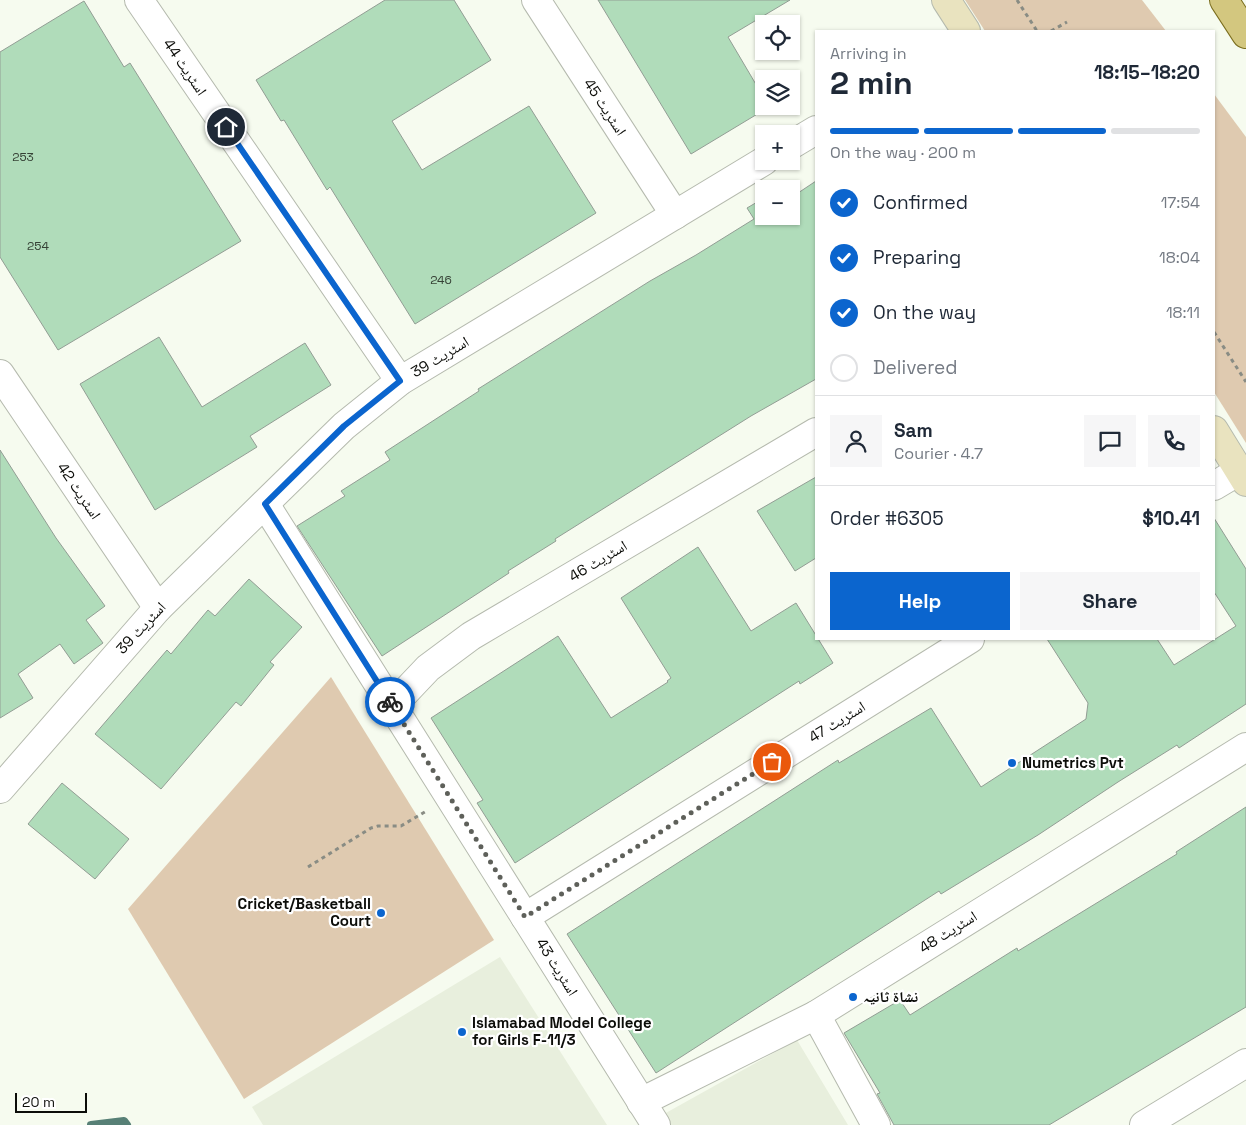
<!DOCTYPE html>
<html lang="en">
<head>
<meta charset="utf-8">
<style>
	:root { --surface:#fff; --page:#f6f6f7; --text:#1f2937; --muted:#747a83; --line:#e0e1e3; --accent:#0b65ce }
	body { margin:0; font-family:"Space Grotesk","Noto Naskh Arabic",sans-serif; background:var(--page); color:var(--text); height:100vh; display:flex; flex-direction:column; font-size:19px; white-space:nowrap }
	* { box-sizing:border-box; margin:0 }
	p { font-size:16px; color:var(--muted) }
	.icon { flex:none; width:28px; height:28px; fill:none; stroke:currentColor; stroke-width:2; stroke-linecap:round; stroke-linejoin:round }
	.map { position:relative; flex:1; overflow:hidden }
	.panel { position:absolute; left:815px; top:30px; width:400px; height:610px; display:flex; flex-direction:column; background:var(--surface); border-radius:0px; box-shadow:0 1px 4px #0004 }
	.panel>* { flex:none }
	.fabs { position:absolute; left:755px; top:15px; display:grid; gap:10px }
	.fabs a { display:grid; place-items:center; width:45px; height:45px; border-radius:0px; background:var(--surface); box-shadow:0 1px 4px #0004; font-size:25px }
	.scale { position:absolute; left:15px; bottom:12px; width:72px; box-sizing:border-box; padding-left:5px; border:2px solid #0c0d09; border-top:0; font-size:14px; line-height:18px; white-space:nowrap; color:#0c0d09; -webkit-text-stroke:4px #fff; paint-order:stroke }
	.pin { position:absolute; display:grid; place-items:center; width:42px; height:42px; color:#fff; margin:-21px; border:2px solid #fff; border-radius:50%; box-shadow:0 1px 5px #0007 }
	.courier { position:absolute; display:grid; place-items:center; width:50px; height:50px; margin:-25px; border:4px solid #0b65ce; border-radius:50%; background:#fff; color:#222; box-shadow:0 1px 6px #0007 }
	.summary em { font-style:normal; font-weight:800 }
	.summary div { display:flex; flex-direction:column-reverse }
	.summary { display:flex; align-items:center; justify-content:space-between; height:85px; padding:0 15px }
	h1 { font-size:32px; font-weight:800; line-height:38px }
	.bar { display:grid; grid-template-columns:repeat(4,1fr); gap:8px 5px; align-content:center; height:60px; padding:0 15px }
	.bar i { height:6px; border-radius:4px; background:var(--line) }
	.bar .active { background:var(--accent) }
	.bar p { grid-column:span 4 }
	.line { display:flex; align-items:center; gap:12px; padding:0 15px; border-top:1px solid var(--line) }
	.line div { flex:1 }
	.round { display:grid; place-items:center; flex:none; width:52px; height:52px; border-radius:0px; background:var(--page) }
	ol { padding:0 15px; list-style:none }
	li { display:flex; align-items:center; gap:15px; height:55px }
	li p { margin-inline-start:auto }
	li .icon { padding:5px; border-radius:50%; background:var(--accent); color:#fff; stroke-width:4 }
	li:last-child { color:var(--muted) }
	li i { width:28px; height:28px; border:2px solid var(--line); border-radius:50% }
	.action { display:flex; gap:10px; margin-top:auto; padding:10px 15px }
	.action a { flex:1; height:58px; border-radius:0px; background:var(--accent); color:#fff; font-size:20px; font-weight:800; line-height:58px; text-align:center }
	.action a+a { background:var(--page); color:var(--text) }
	.map>svg:first-child { display:block }
	.built { fill:#e8efdd }
	.green { fill:#dfcab0 }
	.lines { fill:none; stroke-linecap:round; stroke-linejoin:round }
	.stream { stroke:#578076; stroke-width:8 }
	.building { fill:#b0dcba; stroke:#929d94 }
	.street-casing { stroke:#b5baae; stroke-width:30 }
	.secondary-casing { stroke:#b5baae; stroke-width:30 }
	.primary-casing { stroke:#7a6d1e; stroke-width:30 }
	.path { stroke:#898c84; stroke-width:3; stroke-dasharray:4 4; stroke-linecap:butt }
	.street { stroke:#fff; stroke-width:28 }
	.secondary { stroke:#e9e3bf; stroke-width:28 }
	.primary { stroke:#d3c77f; stroke-width:28 }
	.done { stroke:#5e605a; stroke-width:5; stroke-dasharray:0 9 }
	.route { stroke:#0b65ce; stroke-width:6 }
	.poi-dot { fill:#0b65ce; stroke:#fff; stroke-width:2 }
	.labels { text-anchor:middle; stroke-width:4.5; stroke-linejoin:round; paint-order:stroke }
	.number-label { font-size:12px; fill:#354135 }
	.street-label { font-size:15px; fill:#0c0d09; stroke:#fff }
	.poi-label { font-size:15px; font-weight:bold; fill:#0c0d09; stroke:#fff; text-anchor:start }
</style>
</head>
<body>
<div class="map">
<svg width="1246" height="1125" viewBox="0 0 1246 1125">
	<rect width="100%" height="100%" fill="#f6fbef"/>
	<g class="built">
		<path d="M500 957 607 1125H263L252 1107Z"/>
		<path d="M797 1040 848 1125H658L655 1119Z"/>
	</g>
	<g class="green">
		<path d="M965 0H1142L1166 31H985Z"/>
		<path d="M1214 94 1246 137V443L1214 392Z"/>
		<path d="M331 677 494 940 244 1099 128 909Z"/>
	</g>
	<g class="lines">
		<path class="stream" d="M91 1125 124 1121 127 1125"/>
	</g>
	<g class="building">
		<path d="M385 0H454L491 60 392 121 422 170 529 106 596 213 415 324 330 187 327 190 284 120 281 121 256 80Z"/>
		<path d="M598 0H790L728 37 764 98V106L769 107 691 154Z"/>
		<path d="M84 1 124 67 130 63 241 241 58 350 0 257V52Z"/>
		<path d="M790 181 798 193 816 181V379L751 416 555 539 556 541 508 571 509 573 382 656 297 526 345 496 341 491 390 460 385 452 479 391 478 389 650 281 696 255 754 219 747 208 764 198V216H791V189H778Z"/>
		<path d="M159 337 202 407 305 343 331 385 250 436 257 447 155 510 80 384Z"/>
		<path d="M0 450 56 538 105 606 86 620 103 643 74 664 60 644 18 674 33 698 0 718Z"/>
		<path d="M816 477V558L795 571 757 511Z"/>
		<path d="M1214 518 1246 569V704L1179 748 1177 745 1118 782 1038 835 941 894 939 891 656 1073 567 934 838 760 839 763 931 708 981 787 1086 719 1088 703 1047 639H1157L1174 665 1236 626 1214 592Z"/>
		<path d="M698 547 751 631 796 603 833 663 800 684 799 681 515 863 477 803 483 800 431 718 558 636 611 718 668 682 667 681 671 678 621 598Z"/>
		<path d="M249 579 302 627 270 662 274 665 241 706 236 702 161 789 95 734 167 650 171 654 208 610 215 616Z"/>
		<path d="M62 783 129 839 95 879 28 824Z"/>
		<path d="M1246 807V1007L1049 1125H894L877 1094 880 1093 844 1033 900 1000 910 1015 1017 948 1018 951 1177 854 1176 852Z"/>
	</g>
	<g class="lines">
		<defs>
			<g id="street">
				<path d="M139 0 400 381"/>
				<path d="M536 0 675 215"/>
				<path d="M791 145 816 130"/>
				<path d="M0 374 158 608"/>
				<path d="M1214 486 1239 471"/>
				<path d="M265 504 656 1125"/>
				<path d="M392 706 428 668 471 636 816 432"/>
				<path d="M0 789 158 608 344 426 400 381 764 161"/>
				<path d="M525 917 970 639"/>
				<path d="M816 1015 876 1125"/>
				<path d="M641 1102 816 1015 1246 747"/>
				<path d="M1144 1125 1246 1063"/>
			</g>
			<g id="secondary">
				<path d="M946 0 966 31"/>
				<path d="M1214 430 1246 482"/>
			</g>
			<path id="primary" d="M1224 0 1246 34"/>
		</defs>
		<use href="#street" class="street-casing"/>
		<use href="#secondary" class="secondary-casing"/>
		<use href="#primary" class="primary-casing"/>
		<g class="path">
			<path d="M1017 0 1037 31"/>
			<path d="M1051 31 1067 22"/>
			<path d="M1214 332 1246 382"/>
			<path d="M308 867 371 828 378 826H401L428 810"/>
		</g>
		<use href="#street" class="street"/>
		<use href="#secondary" class="secondary"/>
		<use href="#primary" class="primary"/>
	</g>
	<g class="lines">
		<path class="done" d="M390 702 525 917 772 762"/>
		<path class="route" d="M226 127 400 381 344 426 265 504 390 702"/>
	</g>
	<g class="poi-dot">
		<circle cx="1012" cy="763" r="5"/>
		<circle cx="381" cy="913" r="5"/>
		<circle cx="853" cy="997" r="5"/>
		<circle cx="462" cy="1032" r="5"/>
	</g>
	<g class="labels">
		<g class="number-label">
			<text x="23" y="161">253</text>
			<text x="38" y="250">254</text>
			<text x="441" y="284">246</text>
		</g>
		<g class="street-label">
			<text transform="translate(185 67) rotate(56)" y="5">اسٹریٹ 44</text>
			<text transform="translate(605 107) rotate(57)" y="5">اسٹریٹ 45</text>
			<text transform="translate(440 357) rotate(-31)" y="5">اسٹریٹ 39</text>
			<text transform="translate(79 491) rotate(56)" y="5">اسٹریٹ 42</text>
			<text transform="translate(598 561) rotate(-31)" y="5">اسٹریٹ 46</text>
			<text transform="translate(141 628) rotate(-47)" y="5">اسٹریٹ 39</text>
			<text transform="translate(837 722) rotate(-32)" y="5">اسٹریٹ 47</text>
			<text transform="translate(948 932) rotate(-32)" y="5">اسٹریٹ 48</text>
			<text transform="translate(557 967) rotate(58)" y="5">اسٹریٹ 43</text>
		</g>
		<g class="poi-label">
			<text x="1022" y="768">Numetrics Pvt</text>
			<text x="371" y="909" text-anchor="end">Cricket/Basketball<tspan x="371" dy="17">Court</tspan></text>
			<text x="863" y="1002">نشاۃ ثانیہ</text>
			<text x="472" y="1028">Islamabad Model College<tspan x="472" dy="17">for Girls F-11/3</tspan></text>
		</g>
	</g>
</svg>
<div class="fabs">
<a><svg class="icon" aria-label="locate" viewBox="0 0 24 24"><circle cx="12" cy="12" r="6"/><path d="M12 2v4M12 18v4M2 12h4M18 12h4"/></svg></a>
<a><svg class="icon" aria-label="layers" viewBox="0 0 24 24"><path d="M12 4l9 5-9 5-9-5zM3 14l9 5 9-5"/></svg></a>
<a>+</a>
<a>−</a>
</div>
<div class="scale">20 m</div>
<div class="pin" style="left:772px;top:762px;background:#ea580c"><svg class="icon" aria-label="bag" viewBox="0 0 24 24"><path d="M5 8h14l-1 12H6zM9 8a3 3 0 0 1 6 0"/></svg></div>
<div class="pin" style="left:226px;top:127px;background:#1f2937"><svg class="icon" aria-label="home" viewBox="0 0 24 24"><path d="M3 11l9-7 9 7M6 9v11h12V9"/></svg></div>
<div class="courier" style="left:390px;top:702px"><svg class="icon" aria-label="bike" viewBox="0 0 24 24"><circle cx="6" cy="16" r="4"/><circle cx="18" cy="16" r="4"/><path d="M6 16l4-8h5l3 8M10 8l3 8H6M13 5h3"/></svg></div>
<section class="panel">
<div class="summary"><div><h1>2 min</h1><p>Arriving in</p></div><em>18:15–18:20</em></div>
<div class="bar"><i class="active"></i><i class="active"></i><i class="active"></i><i></i><p>On the way · 200 m</p></div>
<ol>
<li><svg class="icon" aria-label="check" viewBox="0 0 24 24"><path d="M5 12l5 5 9-10"/></svg>Confirmed<p>17:54</p></li>
<li><svg class="icon" aria-label="check" viewBox="0 0 24 24"><path d="M5 12l5 5 9-10"/></svg>Preparing<p>18:04</p></li>
<li><svg class="icon" aria-label="check" viewBox="0 0 24 24"><path d="M5 12l5 5 9-10"/></svg>On the way<p>18:11</p></li>
<li><i></i>Delivered</li>
</ol>
<div class="line" style="height:90px"><a class="round"><svg class="icon" aria-label="person" viewBox="0 0 24 24"><circle cx="12" cy="8" r="4"/><path d="M4 21q1-7 8-7t8 7"/></svg></a><div><b>Sam</b><p>Courier · 4.7</p></div><a class="round"><svg class="icon" aria-label="chat" viewBox="0 0 24 24"><path d="M4 5h16v11H9l-5 4z"/></svg></a><a class="round"><svg class="icon" aria-label="phone" viewBox="0 0 24 24"><path d="M5 4h4l2 5-3 2q2 4 5 5l2-3 5 2v4C11 20 4 13 5 4z"/></svg></a></div>
<div class="line" style="height:65px"><div>Order #6305</div><b>$10.41</b></div>
<div class="action"><a>Help</a><a>Share</a></div>
</section>
</div>
</body>
</html>
